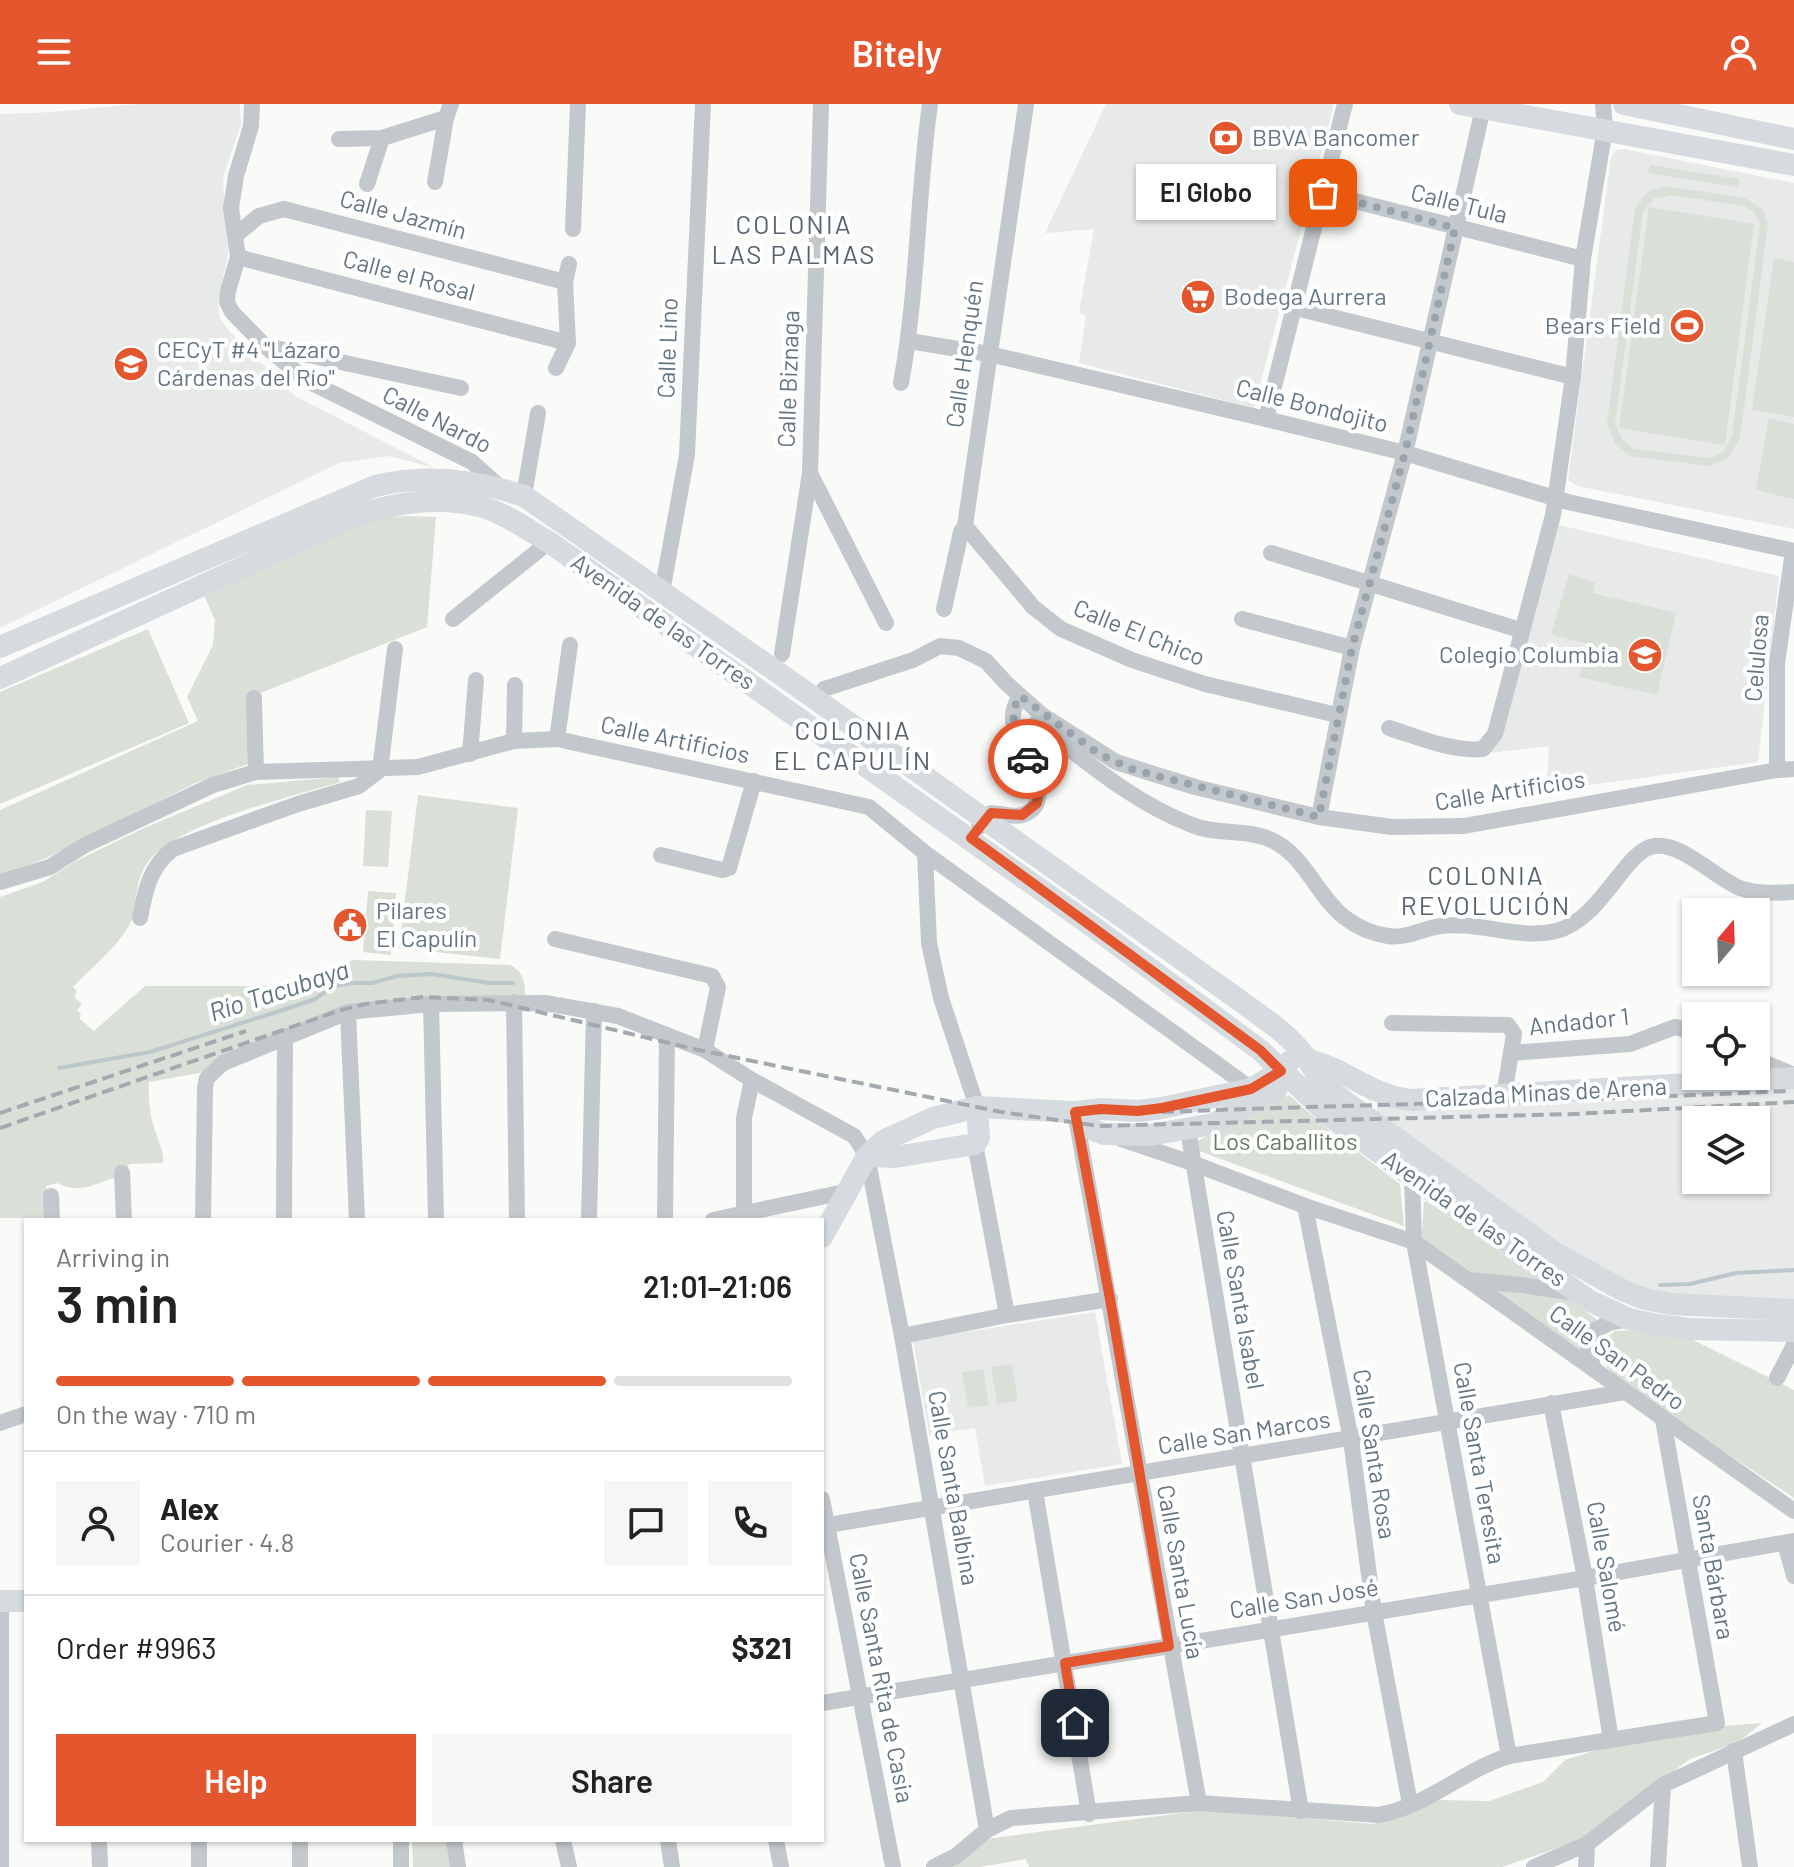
<!DOCTYPE html>
<html lang="en">
<head>
<meta charset="utf-8">
<style>
	:root { --surface:#fff; --page:#f6f6f6; --text:#222; --muted:#767676; --line:#e0e0e0; --accent:#e4572e }
	body { margin:0; font-family:Barlow,sans-serif; background:var(--page); color:var(--text); height:100vh; display:flex; flex-direction:column; font-size:30px; white-space:nowrap }
	* { box-sizing:border-box; margin:0 }
	p { font-size:26px; color:var(--muted) }
	.icon { flex:none; width:44px; height:44px; fill:none; stroke:currentColor; stroke-width:2; stroke-linecap:round; stroke-linejoin:round }
	.map { position:relative; flex:1; overflow:hidden }
	.drawer { position:absolute; left:24px; top:1114px; width:800px; height:624px; display:flex; flex-direction:column; background:var(--surface); border-radius:0px; box-shadow:0 2px 6px #0004 }
	.drawer>* { flex:none }
	.needle { width:52px; rotate:19deg }
	.tools { position:absolute; left:1682px; top:794px; display:grid; gap:16px }
	.tools a { display:grid; place-items:center; width:88px; height:88px; border-radius:0px; background:var(--surface); box-shadow:0 2px 6px #0004; font-size:40px }
	.pin { position:absolute; display:grid; place-items:center; width:68px; height:68px; color:#fff; margin:-34px; border-radius:16px; box-shadow:0 4px 12px #0006 }
	.courier { position:absolute; display:grid; place-items:center; width:80px; height:80px; margin:-40px; border:6px solid #e4572e; border-radius:50%; background:#fff; color:#222; box-shadow:0 2px 10px #0007 }
	.bubble { position:absolute; height:56px; border-radius:0px; background:var(--surface); box-shadow:0 2px 6px #0004; font-size:26px; font-weight:600; line-height:56px; text-align:center }
	.summary em { font-style:normal; font-weight:600 }
	.summary div { display:flex; flex-direction:column-reverse }
	.summary { display:flex; align-items:center; justify-content:space-between; height:136px; padding:0 32px }
	h1 { font-size:52px; font-weight:600; line-height:60px }
	.bar { display:grid; grid-template-columns:repeat(4,1fr); gap:12px 8px; align-content:center; height:96px; padding:0 32px }
	.bar i { height:10px; border-radius:6px; background:var(--line) }
	.bar .selected { background:var(--accent) }
	.bar p { grid-column:span 4 }
	.line { display:flex; align-items:center; gap:20px; padding:0 32px; border-top:2px solid var(--line) }
	.line div { flex:1 }
	.round { display:grid; place-items:center; flex:none; width:84px; height:84px; border-radius:0px; background:var(--page) }
	.primary-button { display:flex; gap:16px; margin-top:auto; padding:16px 32px }
	.primary-button a { flex:1; height:92px; border-radius:0px; background:var(--accent); color:#fff; font-size:32px; font-weight:600; line-height:92px; text-align:center }
	.primary-button a+a { background:var(--page); color:var(--text) }
	header { display:flex; justify-content:space-between; align-items:center; height:104px; padding:0 32px; background:var(--accent); color:#fff; font-size:36px; font-weight:600 }
	.map>svg:first-child { display:block }
	.built { fill:#e8e9e9; fill-rule:evenodd }
	.green { fill:#dadfd7; fill-rule:evenodd }
	.lines { fill:none; stroke-linecap:round; stroke-linejoin:round }
	.stream { stroke:#bbc7cb; stroke-width:4 }
	.street { stroke:#c3c8cc; stroke-width:16 }
	.secondary { stroke:#d6dbdf; stroke-width:22 }
	.rail { stroke:#a2aab0; stroke-width:4; stroke-dasharray:12 6; stroke-linecap:butt }
	.done { stroke:#99a4ac; stroke-width:8; stroke-dasharray:0 14.4 }
	.route { stroke:#e4572e; stroke-width:10 }
	.labels { text-anchor:middle; stroke-width:8; stroke-linejoin:round; paint-order:stroke }
	.poi-label { font-size:24px; fill:#657683; stroke:#fff; text-anchor:start }
	.street-label { font-size:24px; fill:#657683; stroke:#fff }
	.park-label { font-size:24px; fill:#687a64; stroke:#fff }
	.neighbourhood-label { font-size:26px; letter-spacing:2px; fill:#57646e; stroke:#fff }
	.water-label { font-size:26px; font-style:italic; fill:#60757c; stroke:#fff }
</style>
</head>
<body>
<header><svg class="icon" aria-label="menu" viewBox="0 0 24 24"><path d="M4 6h16M4 12h16M4 18h16"/></svg>Bitely<svg class="icon" aria-label="person" viewBox="0 0 24 24"><circle cx="12" cy="8" r="4"/><path d="M4 21q1-7 8-7t8 7"/></svg></header>
<div class="map">
<svg width="1794" height="1763" viewBox="0 0 1794 1763">
	<rect width="100%" height="100%" fill="#fafaf8"/>
	<g class="built">
		<path d="M137 0H240L241 21 223 73 228 150 218 199 220 215 230 228 295 292 435 364 389 352 339 359 0 524V10L53 8Z"/>
		<path d="M1106 0H1334L1254 304 1079 259 1086 211 1079 209 1094 125 1045 129Z"/>
		<path d="M1624 45 1794 79V425L1577 382 1568 376 1611 53 1617 46Z"/>
		<path d="M1559 421 1779 472 1758 658 1546 687 1549 642 1490 649Z"/>
		<path d="M1794 983V1200L1673 1195 1601 1169 1377 1013V996ZM1696 1016H1756V1076H1696Z"/>
		<path d="M1095 1208 1122 1360 985 1382 975 1324 929 1331 913 1236Z"/>
	</g>
	<g class="green">
		<path d="M1650 61 1739 75 1738 83 1648 69Z"/>
		<path d="M1665 82 1745 94 1763 106 1768 120 1740 334 1728 354 1711 362 1630 352 1615 340 1607 320 1635 104 1648 88ZM1672 91 1743 102 1753 107 1760 121 1732 332 1723 348 1710 354 1633 345 1622 335 1615 319 1643 107 1653 95Z"/>
		<path d="M1649 103 1754 120 1725 341 1619 324Z"/>
		<path d="M1774 154 1794 158V313L1752 306Z"/>
		<path d="M1769 314 1794 320V395L1756 386Z"/>
		<path d="M407 412 436 413 427 523 253 592 254 658 195 679 47 754 0 771V706L198 617 187 593 213 541 215 516 202 487 375 414Z"/>
		<path d="M1569 470 1595 479 1593 489 1676 509 1657 591 1579 573 1587 540 1551 530Z"/>
		<path d="M148 525 189 619 0 700V588Z"/>
		<path d="M338 673 340 678C292 693 171 720 146 761 133 780 138 809 127 825 114 846 90 865 73 883L77 887 74 893 82 900 77 906 81 911 79 914 94 927 145 882H280L354 856 510 861C524 868 525 878 525 893L347 904 199 969 149 978C148 996 150 1015 157 1032 160 1042 164 1048 163 1059L129 1060 126 1071C99 1075 85 1093 57 1079L46 1082 50 1108 42 1114H0V793L43 778 74 758 142 725 247 681Z"/>
		<path d="M418 691 518 704 500 855 399 844Z"/>
		<path d="M366 706 392 707 388 763 363 762Z"/>
		<path d="M368 787 396 789 391 851 363 848Z"/>
		<path d="M1289 991 1325 1023 1400 1080 1404 1122 1199 1047 1197 1037Z"/>
		<path d="M1427 1097 1595 1214 1597 1218C1584 1223 1579 1231 1580 1245L1421 1140 1424 1098Z"/>
		<path d="M1656 1225 1689 1234 1794 1286V1394L1621 1279 1604 1260 1601 1239 1615 1227Z"/>
		<path d="M1012 1260 1018 1297 997 1300 991 1263Z"/>
		<path d="M983 1265 989 1301 968 1304 962 1268Z"/>
		<path d="M1762 1619 1737 1639 1690 1655 1581 1736 1502 1763H1029L1026 1755 980 1763H948L986 1735 1204 1706 1374 1720 1439 1696 1489 1697 1543 1678 1565 1656 1606 1643 1711 1623Z"/>
		<path d="M412 1736H449L452 1763H413Z"/>
	</g>
	<g class="lines">
		<g class="stream">
			<path d="M59 964 150 948 283 906 315 895 334 882 351 879H372L397 872 432 870 489 879H513"/>
			<path d="M1660 1181 1690 1180 1736 1169 1794 1166"/>
		</g>
		<g class="street">
			<path d="M252 0 251 22 236 72 231 104 238 153 228 187 227 198 232 208 265 242 306 276 472 358 502 385"/>
			<path d="M339 35 382 34 446 14"/>
			<path d="M435 78 446 14 451 0"/>
			<path d="M367 80 382 34"/>
			<path d="M1323 89 1583 155"/>
			<path d="M573 125 578 0"/>
			<path d="M236 131 259 112 284 105 565 178"/>
			<path d="M238 153 568 239"/>
			<path d="M1296 204 1573 273"/>
			<path d="M909 237 989 250 1266 315 1405 349 1568 398 1794 447"/>
			<path d="M271 243 461 284"/>
			<path d="M556 264 568 239 565 178 569 160"/>
			<path d="M901 279C918 187 917 93 930 0"/>
			<path d="M1266 315 1345 0"/>
			<path d="M810 369 886 519"/>
			<path d="M524 392 538 309"/>
			<path d="M965 422 1033 503 1061 525 1132 556 1205 580 1337 611"/>
			<path d="M1271 449 1520 526"/>
			<path d="M662 488 687 351 703 0"/>
			<path d="M944 505 961 428 965 422 1026 0"/>
			<path d="M453 515 549 438"/>
			<path d="M1242 515 1352 544"/>
			<path d="M782 550 810 369 821 0"/>
			<path d="M824 585 913 556 940 542 959 544 986 557 1006 579 1042 611 1116 658 1195 683 1319 713 1392 723 1464 722 1777 666 1794 665"/>
			<path d="M254 594 256 668"/>
			<path d="M1036 619C1084 656 1134 699 1192 721 1217 731 1246 725 1269 735 1304 749 1316 791 1344 813 1357 823 1373 830 1388 832 1407 835 1423 824 1441 822 1479 817 1519 836 1556 827 1601 816 1625 746 1654 742 1682 738 1715 774 1740 784 1758 790 1776 789 1794 788"/>
			<path d="M1389 624C1418 633 1452 648 1483 645L1495 630 1553 411 1573 273 1583 155 1605 25 1603 0"/>
			<path d="M557 635 570 541"/>
			<path d="M514 637 515 581"/>
			<path d="M470 650 476 576"/>
			<path d="M1777 666V559L1793 447"/>
			<path d="M1319 713 1352 544 1405 349 1483 4"/>
			<path d="M979 723 991 709C1001 709 1012 714 1022 711 1063 697 1014 641 1013 616 1012 607 1015 600 1020 592"/>
			<path d="M925 749 929 839 941 894 977 1003"/>
			<path d="M661 751 722 766 729 764 754 677"/>
			<path d="M0 778 50 763 85 741 213 681 256 668 418 663 514 637 557 635 869 703 925 749 1257 989"/>
			<path d="M140 814C145 787 150 762 173 745L298 700 359 682 380 666 395 545"/>
			<path d="M555 835 712 872 718 883 705 946"/>
			<path d="M514 898 517 1116"/>
			<path d="M431 900 436 1116"/>
			<path d="M348 908 357 1116"/>
			<path d="M1392 919 1508 921 1514 930 1504 992"/>
			<path d="M1511 949 1630 940 1675 923 1696 929"/>
			<path d="M1756 955 1794 971"/>
			<path d="M1075 1008 1199 1699"/>
			<path d="M1188 1026 1301 1707"/>
			<path d="M1121 1035 1192 1059 1305 1102 1414 1138 1794 1407"/>
			<path d="M975 1040 1007 1211"/>
			<path d="M122 1069 124 1116"/>
			<path d="M1412 1073 1414 1138 1509 1652"/>
			<path d="M51 1092 52 1116"/>
			<path d="M1305 1102 1351 1336 1374 1508 1410 1700"/>
			<path d="M203 1116 205 984 207 974 223 959 348 908 431 900 545 899 618 912 705 946 752 976 854 1032 867 1052 902 1232 987 1726"/>
			<path d="M284 1116 285 932"/>
			<path d="M589 1116 594 907"/>
			<path d="M665 1116 667 931"/>
			<path d="M713 1116 849 1087"/>
			<path d="M744 1116V1014L752 976"/>
			<path d="M1468 1176 1522 1181 1576 1189"/>
			<path d="M902 1232 1007 1211 1110 1195"/>
			<path d="M1593 1263 1588 1245 1593 1227 1609 1219 1629 1215"/>
			<path d="M1777 1274 1794 1241"/>
			<path d="M1551 1299 1585 1474 1611 1636"/>
			<path d="M0 1319 26 1310"/>
			<path d="M1035 1387 1089 1710"/>
			<path d="M822 1395 893 1763"/>
			<path d="M822 1422 1625 1288"/>
			<path d="M1785 1439 1794 1472"/>
			<path d="M1 1497V1763"/>
			<path d="M822 1599 1585 1474 1794 1437"/>
			<path d="M1734 1647 1750 1763"/>
			<path d="M99 1736 100 1763"/>
			<path d="M199 1736V1763"/>
			<path d="M300 1736V1763"/>
			<path d="M401 1736V1763"/>
			<path d="M454 1736 458 1763"/>
			<path d="M563 1736 569 1763"/>
			<path d="M668 1736 672 1763"/>
			<path d="M776 1736 781 1763"/>
			<path d="M934 1763 956 1752 987 1726 1011 1714 1199 1699 1378 1711C1425 1704 1463 1666 1509 1652L1717 1619 1663 1316"/>
			<path d="M1534 1763 1587 1740 1663 1681 1794 1620"/>
			<path d="M1586 1763 1587 1740"/>
			<path d="M1658 1763 1663 1681"/>
		</g>
		<g class="secondary">
			<path d="M1460 0 1794 61"/>
			<path d="M1624 0 1794 35"/>
			<path d="M0 543 375 382C425 370 476 376 524 392L783 572 1239 896C1259 911 1282 925 1299 945 1311 958 1317 974 1329 986L1554 1148 1620 1185 1645 1195 1670 1200 1794 1206"/>
			<path d="M0 574 350 414C392 399 438 390 483 403 506 410 528 426 549 438L1092 822 1260 946 1331 1013 1412 1073 1590 1197 1629 1215 1657 1221 1689 1225 1794 1227"/>
			<path d="M1308 956C1348 965 1369 992 1412 996L1794 974"/>
			<path d="M1075 1008 1093 1026 1104 1030 1150 1031 1213 1020 1276 987"/>
			<path d="M867 1052 895 1053 975 1040 979 1034 977 1003"/>
			<path d="M822 1133 867 1052 883 1037 933 1014 977 1003 1075 1008 1101 1005 1138 1007 1162 1004 1251 985 1281 967 1289 958"/>
			<path d="M0 1497H26"/>
		</g>
		<g class="rail">
			<path d="M1162 1008C1370 1000 1578 997 1786 987"/>
			<path d="M0 1009 246 927"/>
			<path d="M0 1024 338 907 365 900 423 893 489 896 694 945 1001 1008 1099 1022 1573 1010 1794 998"/>
		</g>
	</g>
	<g class="lines">
		<path class="done" d="M1028 655C1018 634 1006 614 1020 592L1099 650 1134 666 1319 713 1352 544 1405 349 1455 124 1323 89"/>
		<path class="route" d="M1028 655 1039 685 1037 699 1022 711 991 709 971 734 1260 946 1281 967 1251 985 1162 1004 1138 1007 1101 1005 1075 1008 1110 1195 1169 1542 1065 1559 1075 1619"/>
	</g>
	<defs>
		<symbol id="bank-disc" viewBox="-11 -11 22 22"><circle r="9.5" fill="#e4572e" stroke="#fff"/><path d="M-6-4H6V4H-6ZM0-2.3a2.3 2.3 0 1 0 0 4.6a2.3 2.3 0 1 0 0-4.6Z" fill="#fff"/></symbol>
		<symbol id="supermarket-disc" viewBox="-11 -11 22 22"><circle r="9.5" fill="#e4572e" stroke="#fff"/><path d="M-6-5.5h2.5l.6 2H6L4.5 2H-2.5L-4.4-4H-6ZM-1.5 3.2a1.3 1.3 0 1 0 .1 0ZM3 3.2a1.3 1.3 0 1 0 .1 0Z" fill="#fff"/></symbol>
		<symbol id="stadium-disc" viewBox="-11 -11 22 22"><circle r="9.5" fill="#e4572e" stroke="#fff"/><path d="M0-5a6.5 5 0 1 0 0 10a6.5 5 0 1 0 0-10ZM-3.5-1.8h7v3.6h-7Z" fill="#fff"/></symbol>
		<symbol id="school-disc" viewBox="-11 -11 22 22"><circle r="9.5" fill="#e4572e" stroke="#fff"/><path d="M0-5L7-2L0 1L-7-2ZM-4 1L0 2.5L4 1V4Q0 6-4 4Z" fill="#fff"/></symbol>
		<symbol id="civic-disc" viewBox="-11 -11 22 22"><circle r="9.5" fill="#e4572e" stroke="#fff"/><path d="M-.6-6.5H3V-4.5H.6V-3L4-1V1h2V6H-6V1h2V-1L-.6-3ZM-1.2 2.5V6h2.4V2.5Z" fill="#fff"/></symbol>
	</defs>
	<g fill-rule="evenodd">
		<use href="#bank-disc" x="1206" y="14" width="40" height="40"/>
		<use href="#supermarket-disc" x="1178" y="173" width="40" height="40"/>
		<use href="#stadium-disc" x="1667" y="202" width="40" height="40"/>
		<use href="#school-disc" x="111" y="240" width="40" height="40"/>
		<use href="#school-disc" x="1625" y="531" width="40" height="40"/>
		<use href="#civic-disc" x="330" y="801" width="40" height="40"/>
	</g>
	<g class="labels">
		<g class="poi-label">
			<text x="1252" y="42">BBVA Bancomer</text>
			<text x="1224" y="201">Bodega Aurrera</text>
			<text x="1661" y="230" text-anchor="end">Bears Field</text>
			<text x="157" y="254">CECyT #4 "Lázaro<tspan x="157" dy="28">Cárdenas del Río"</tspan></text>
			<text x="1619" y="559" text-anchor="end">Colegio Columbia</text>
			<text x="376" y="815">Pilares<tspan x="376" dy="28">El Capulín</tspan></text>
		</g>
		<g class="street-label">
			<text transform="translate(1459 100) rotate(14)" y="8">Calle Tula</text>
			<text transform="translate(403 111) rotate(15)" y="8">Calle Jazmín</text>
			<text transform="translate(409 172) rotate(15)" y="8">Calle el Rosal</text>
			<text transform="translate(668 244) rotate(-88)" y="8">Calle Lino</text>
			<text transform="translate(965 250) rotate(-82)" y="8">Calle Henquén</text>
			<text transform="translate(789 275) rotate(-88)" y="8">Calle Biznaga</text>
			<text transform="translate(1312 302) rotate(14)" y="8">Calle Bondojito</text>
			<text transform="translate(437 316) rotate(27)" y="8">Calle Nardo</text>
			<text transform="translate(663 518) rotate(35)" y="8">Avenida de las Torres</text>
			<text transform="translate(1139 529) rotate(22)" y="8">Calle El Chico</text>
			<text transform="translate(1757 554) rotate(-85)" y="8">Celulosa</text>
			<text transform="translate(675 636) rotate(12)" y="8">Calle Artificios</text>
			<text transform="translate(1510 687) rotate(-9)" y="8">Calle Artificios</text>
			<text transform="translate(1579 918) rotate(-6)" y="8">Andador 1</text>
			<text transform="translate(1546 989) rotate(-3)" y="8">Calzada Minas de Arena</text>
			<text transform="translate(1474 1115) rotate(35)" y="8">Avenida de las Torres</text>
			<text transform="translate(1240 1196) rotate(80)" y="8">Calle Santa Isabel</text>
			<text transform="translate(1617 1254) rotate(36)" y="8">Calle San Pedro</text>
			<text transform="translate(1244 1329) rotate(-9)" y="8">Calle San Marcos</text>
			<text transform="translate(1374 1350) rotate(81)" y="8">Calle Santa Rosa</text>
			<text transform="translate(1479 1359) rotate(80)" y="8">Calle Santa Teresita</text>
			<text transform="translate(953 1384) rotate(80)" y="8">Calle Santa Balbina</text>
			<text transform="translate(1606 1463) rotate(80)" y="8">Calle Salomé</text>
			<text transform="translate(1713 1463) rotate(80)" y="8">Santa Bárbara</text>
			<text transform="translate(1180 1468) rotate(80)" y="8">Calle Santa Lucía</text>
			<text transform="translate(1304 1495) rotate(-9)" y="8">Calle San José</text>
			<text transform="translate(881 1574) rotate(79)" y="8">Calle Santa Rita de Casia</text>
		</g>
		<g class="park-label">
			<text x="1285" y="1046">Los Caballitos</text>
		</g>
		<g class="neighbourhood-label">
			<text x="794" y="130">COLONIA<tspan x="794" dy="30">LAS PALMAS</tspan></text>
			<text x="853" y="636">COLONIA<tspan x="853" dy="30">EL CAPULÍN</tspan></text>
			<text x="1486" y="781">COLONIA<tspan x="1486" dy="30">REVOLUCIÓN</tspan></text>
		</g>
		<g class="water-label">
			<text transform="translate(279 887) rotate(-18)" y="9">Río Tacubaya</text>
		</g>
	</g>
</svg>
<div class="tools">
<a><svg class="needle" viewBox="-14 -14 28 28"><path d="M0-13l5 13h-10z" fill="#e53935"/><path d="M0 13l5-13h-10z" fill="#767676"/></svg></a>
<a><svg class="icon" aria-label="locate" viewBox="0 0 24 24"><circle cx="12" cy="12" r="6"/><path d="M12 2v4M12 18v4M2 12h4M18 12h4"/></svg></a>
<a><svg class="icon" aria-label="layers" viewBox="0 0 24 24"><path d="M12 4l9 5-9 5-9-5zM3 14l9 5 9-5"/></svg></a>
</div>
<div class="pin" style="left:1323px;top:89px;background:#ea580c"><svg class="icon" aria-label="bag" viewBox="0 0 24 24"><path d="M5 8h14l-1 12H6zM9 8a3 3 0 0 1 6 0"/></svg></div>
<div class="pin" style="left:1075px;top:1619px;background:#1f2937"><svg class="icon" aria-label="home" viewBox="0 0 24 24"><path d="M3 11l9-7 9 7M6 9v11h12V9"/></svg></div>
<div class="courier" style="left:1028px;top:655px"><svg class="icon" aria-label="car" viewBox="0 0 24 24"><path d="M5 17H2v-5l4-1 3-4h7l3 4 3 1v5h-3M9 17h6M6 11h13"/><circle cx="7" cy="17" r="2"/><circle cx="17" cy="17" r="2"/></svg></div>
<div class="bubble" style="left:1136px;top:60px;width:140px">El Globo</div>
<section class="drawer">
<div class="summary"><div><h1>3 min</h1><p>Arriving in</p></div><em>21:01–21:06</em></div>
<div class="bar"><i class="selected"></i><i class="selected"></i><i class="selected"></i><i></i><p>On the way · 710 m</p></div>
<div class="line" style="height:144px"><a class="round"><svg class="icon" aria-label="person" viewBox="0 0 24 24"><circle cx="12" cy="8" r="4"/><path d="M4 21q1-7 8-7t8 7"/></svg></a><div><b>Alex</b><p>Courier · 4.8</p></div><a class="round"><svg class="icon" aria-label="chat" viewBox="0 0 24 24"><path d="M4 5h16v11H9l-5 4z"/></svg></a><a class="round"><svg class="icon" aria-label="phone" viewBox="0 0 24 24"><path d="M5 4h4l2 5-3 2q2 4 5 5l2-3 5 2v4C11 20 4 13 5 4z"/></svg></a></div>
<div class="line" style="height:104px"><div>Order #9963</div><b>$321</b></div>
<div class="primary-button"><a>Help</a><a>Share</a></div>
</section>
</div>
</body>
</html>
